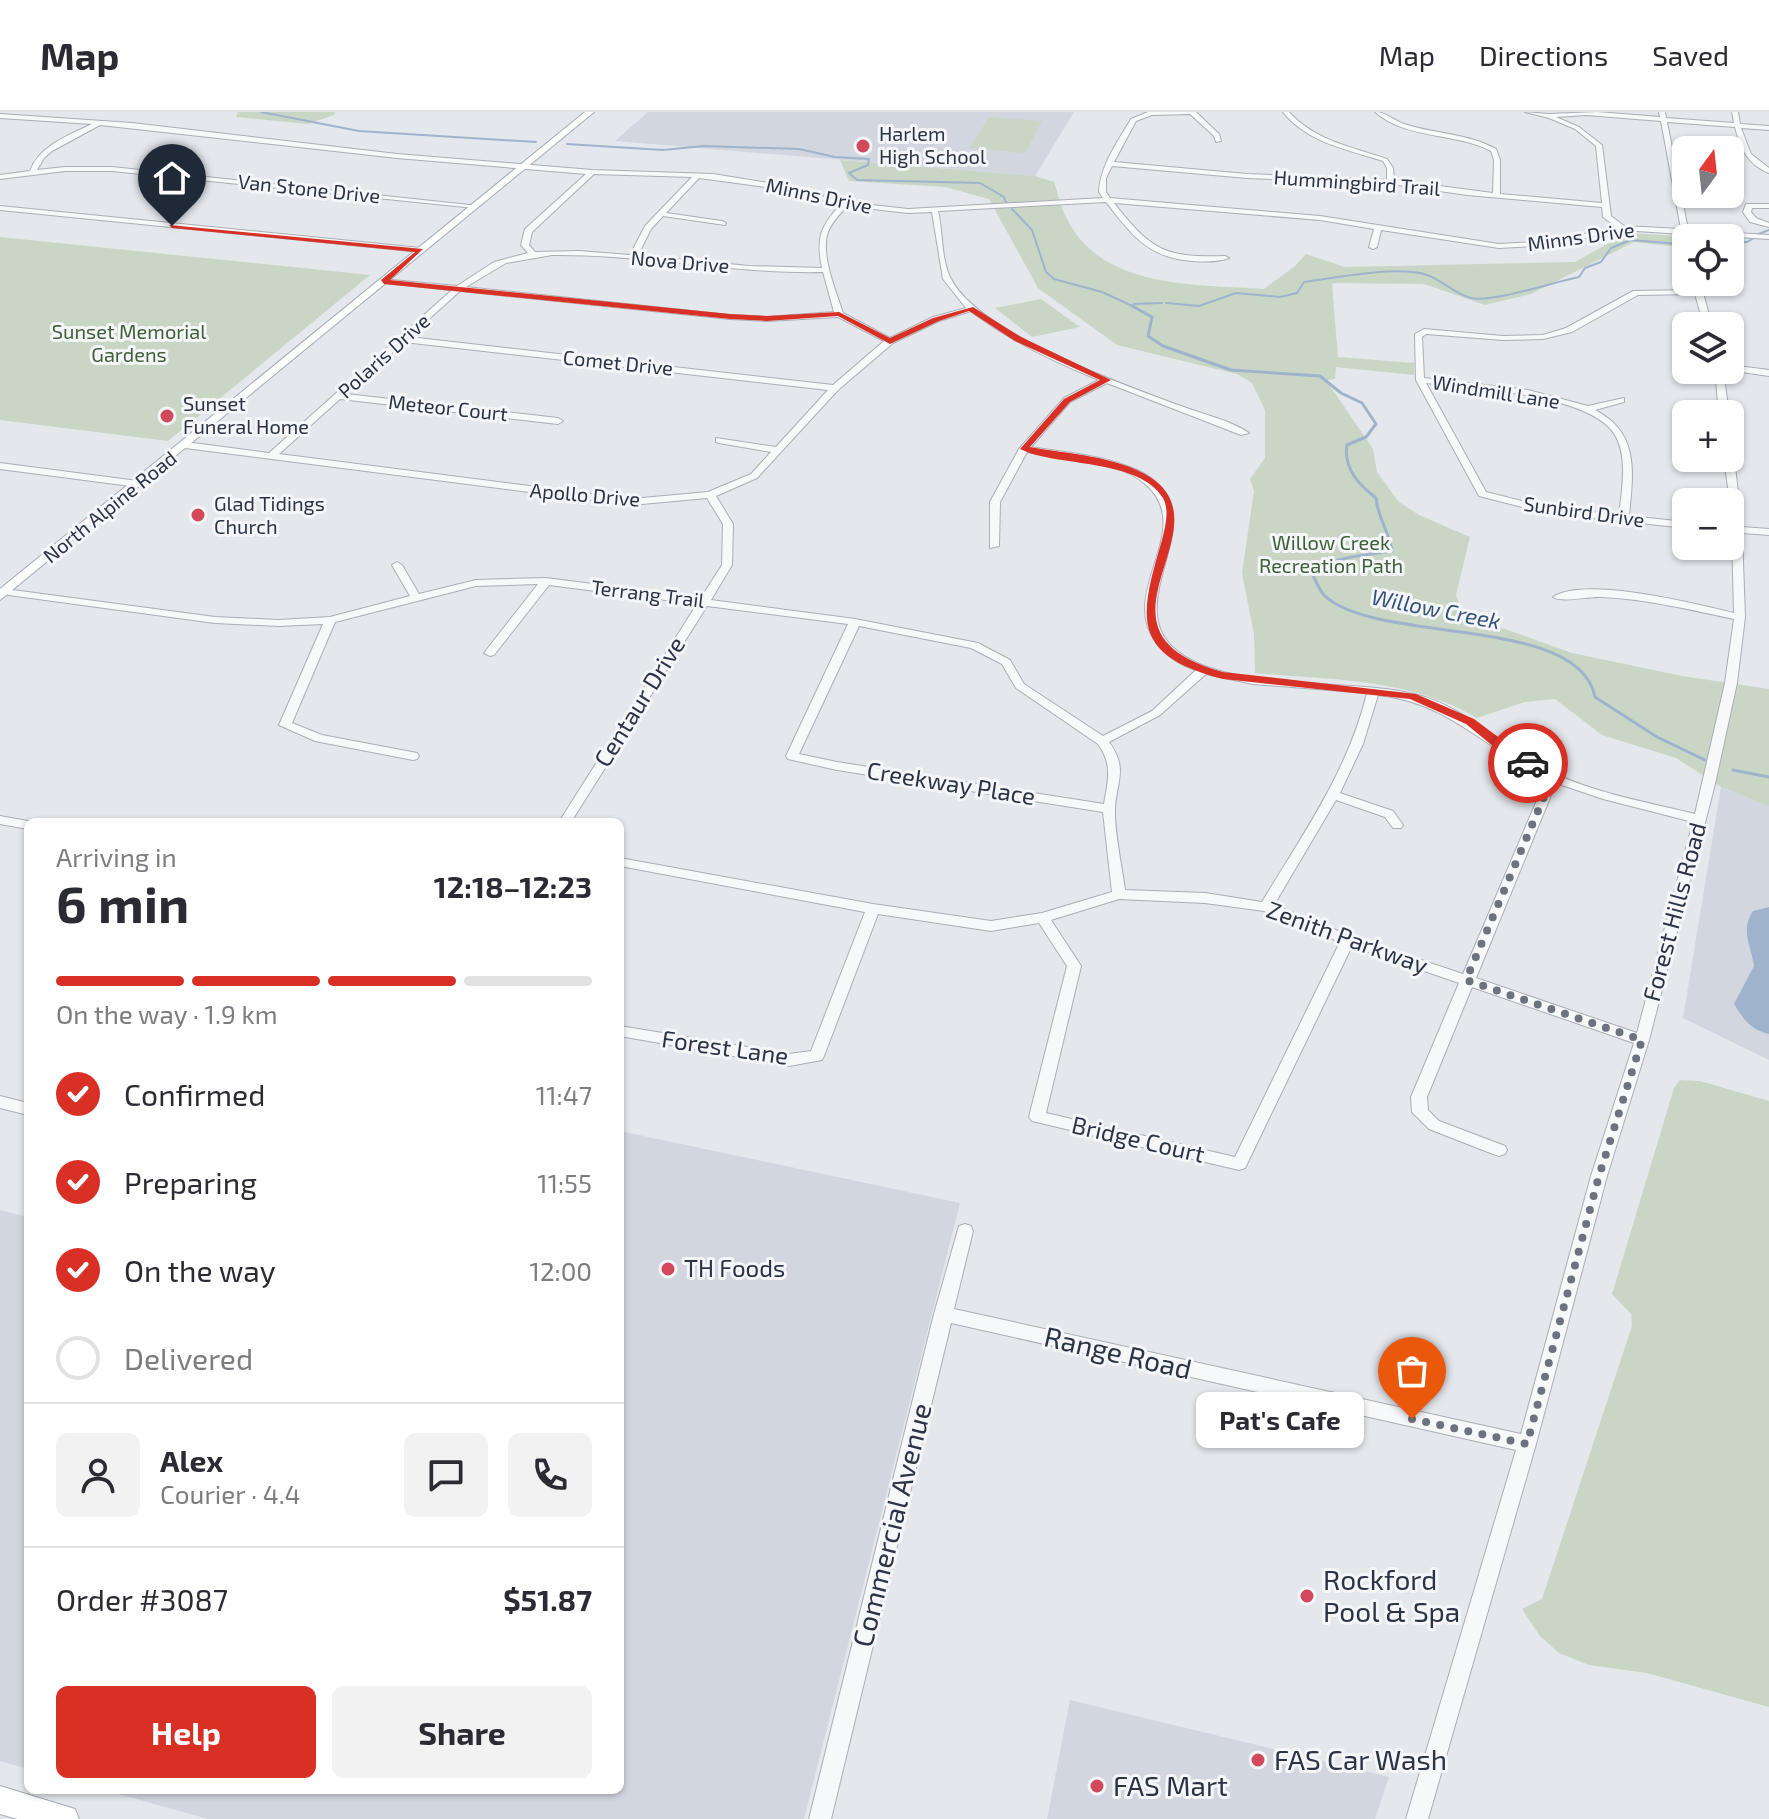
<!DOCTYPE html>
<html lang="en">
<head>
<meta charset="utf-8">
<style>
	:root { --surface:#fff; --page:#f2f2f3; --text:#2b2b33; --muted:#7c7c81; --line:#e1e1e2; --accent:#d93025 }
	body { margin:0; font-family:"Exo 2",sans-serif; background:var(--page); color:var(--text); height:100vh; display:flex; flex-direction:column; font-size:30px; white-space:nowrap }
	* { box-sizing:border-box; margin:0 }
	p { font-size:26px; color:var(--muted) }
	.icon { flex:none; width:44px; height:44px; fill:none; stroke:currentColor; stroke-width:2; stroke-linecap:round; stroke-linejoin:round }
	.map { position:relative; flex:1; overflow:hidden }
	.drawer { position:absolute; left:24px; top:706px; width:600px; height:976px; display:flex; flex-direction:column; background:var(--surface); border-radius:12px; box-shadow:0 2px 6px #0004 }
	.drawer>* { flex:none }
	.needle { width:52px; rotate:15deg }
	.controls { position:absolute; left:1672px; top:24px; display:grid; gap:16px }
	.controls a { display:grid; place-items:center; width:72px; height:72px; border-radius:12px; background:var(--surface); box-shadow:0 2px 6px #0004; font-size:40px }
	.pin { position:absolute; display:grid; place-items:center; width:68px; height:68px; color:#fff; margin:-82px -34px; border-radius:50% 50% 50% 0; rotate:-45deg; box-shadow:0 0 8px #0007 }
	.pin .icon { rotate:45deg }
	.courier { position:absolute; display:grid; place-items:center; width:80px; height:80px; margin:-40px; border:6px solid #d93025; border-radius:50%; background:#fff; color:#222; box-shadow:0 2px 10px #0007 }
	.bubble { position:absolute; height:56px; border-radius:12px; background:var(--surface); box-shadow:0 2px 6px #0004; font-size:26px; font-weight:700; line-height:56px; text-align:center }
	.overview em { font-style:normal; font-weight:700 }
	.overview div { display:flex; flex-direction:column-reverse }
	.overview { display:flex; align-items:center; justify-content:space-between; height:136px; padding:0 32px }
	h1 { font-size:52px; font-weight:700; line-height:60px }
	.bar { display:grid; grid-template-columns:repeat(4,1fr); gap:12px 8px; align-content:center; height:96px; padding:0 32px }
	.bar i { height:10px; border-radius:6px; background:var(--line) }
	.bar .selected { background:var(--accent) }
	.bar p { grid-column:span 4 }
	.line { display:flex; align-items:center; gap:20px; padding:0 32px; border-top:2px solid var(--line) }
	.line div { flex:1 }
	.round { display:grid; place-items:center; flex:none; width:84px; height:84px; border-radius:12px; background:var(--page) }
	ol { padding:0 32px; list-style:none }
	li { display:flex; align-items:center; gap:24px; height:88px }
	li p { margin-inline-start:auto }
	li .icon { padding:8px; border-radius:50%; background:var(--accent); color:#fff; stroke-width:4 }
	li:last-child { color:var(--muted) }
	li i { width:44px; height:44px; border:4px solid var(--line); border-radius:50% }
	.button { display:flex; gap:16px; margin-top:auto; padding:16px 32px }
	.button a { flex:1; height:92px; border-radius:12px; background:var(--accent); color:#fff; font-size:32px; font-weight:700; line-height:92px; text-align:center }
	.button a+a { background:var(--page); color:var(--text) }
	header { display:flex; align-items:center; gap:48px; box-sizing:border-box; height:112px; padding:0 40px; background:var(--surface); border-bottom:2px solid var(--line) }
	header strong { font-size:38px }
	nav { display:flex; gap:44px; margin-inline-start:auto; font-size:28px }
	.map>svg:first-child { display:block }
	.built { fill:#d2d6de }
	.green { fill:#c9d6c5 }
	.water { fill:#9fb4cc }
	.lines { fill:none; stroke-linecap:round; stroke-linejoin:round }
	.stream-far1 { stroke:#9fb4cc; stroke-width:2 }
	.stream { stroke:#9fb4cc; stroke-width:3 }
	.minor-casing { stroke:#a9aeb7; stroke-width:2 }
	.major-casing { stroke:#a3abb8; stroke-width:2 }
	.minor { fill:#f7f8fa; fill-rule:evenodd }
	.major { fill:#fff; fill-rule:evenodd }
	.route { fill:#d93025 }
	.done { stroke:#6c737f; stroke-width:8; stroke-dasharray:0 14.4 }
	.poi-dot { fill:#d1495b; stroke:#f4f6f9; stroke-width:3 }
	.labels { text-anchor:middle; stroke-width:6; stroke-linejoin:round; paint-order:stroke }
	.far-poi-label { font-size:20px; fill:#2b3445; stroke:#f4f6f9; text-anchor:start }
	.far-street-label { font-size:20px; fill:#2b3445; stroke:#f4f6f9 }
	.far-park-label { font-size:20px; fill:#3f6138; stroke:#f4f6f9 }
	.far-water-label { font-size:22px; font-style:italic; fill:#34527a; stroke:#f4f6f9 }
	.street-label { font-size:24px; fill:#2b3445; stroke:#f4f6f9 }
	.poi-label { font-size:24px; fill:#2b3445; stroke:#f4f6f9; text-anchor:start }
	.near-street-label { font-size:28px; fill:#2b3445; stroke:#f4f6f9 }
	.near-poi-label { font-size:28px; fill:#2b3445; stroke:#f4f6f9; text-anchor:start }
</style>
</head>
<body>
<header>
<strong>Map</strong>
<nav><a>Map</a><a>Directions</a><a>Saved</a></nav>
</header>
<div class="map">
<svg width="1769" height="1707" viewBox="0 0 1769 1707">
	<rect width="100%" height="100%" fill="#e4e7ec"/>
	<g class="built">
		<path d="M648 0H1074L1035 64 615 29Z"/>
		<path d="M1721 675 1769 694V948L1683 906Z"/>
		<path d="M620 1019 960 1091 804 1707H208L104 1678H620Z"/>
		<path d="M0 1098 28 1105V1657L0 1649Z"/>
		<path d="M1070 1588 1389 1665 1375 1707H1047Z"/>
	</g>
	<g class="green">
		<path d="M238 0H335L334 3 308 12 236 5Z"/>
		<path d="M989 5 1042 9 1025 41 970 36Z"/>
		<path d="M840 48 1035 64 1054 70C1058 81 1060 94 1066 105 1101 178 1195 172 1264 177L1295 154 1306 142 1345 155 1575 150 1627 121 1676 124 1679 135 1634 130 1531 182 1485 193 1424 172 1332 171 1338 245 1414 251V263L1336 255 1335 267 1326 268 1373 337 1377 360 1398 389 1419 403 1470 425 1456 483 1463 502 1572 541 1682 564 1769 577V694L1721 675 1676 646 1602 623 1555 587 1525 590 1477 606C1410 566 1331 568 1255 561L1254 522 1242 461 1254 379 1250 367 1265 346V298L1252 271 1237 262 1117 233 1038 176 989 87 945 75 849 69Z"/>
		<path d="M0 125 370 163 168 329 0 308Z"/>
		<path d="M1041 187 1080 215 1032 225 995 196Z"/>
		<path d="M1680 968 1700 969 1769 989V1595L1647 1561 1589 1553 1559 1541 1540 1524 1522 1497 1542 1487 1632 1214 1631 1202 1612 1182 1674 976Z"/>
	</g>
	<path class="water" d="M1769 795V922C1751 918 1743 907 1734 892L1754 854C1751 833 1740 819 1753 799Z"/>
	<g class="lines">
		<g class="stream-far1">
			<path d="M261 0 359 19 536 30"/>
			<path d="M567 32 663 38 704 34 799 37 835 45 869 47 868 53 849 61 857 68 980 71 1004 85 1007 93"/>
			<path d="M1012 97 1032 118 1046 160 1054 167 1102 180 1137 196"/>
			<path d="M1756 123 1769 118"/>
			<path d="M1730 131 1747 130 1754 126"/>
			<path d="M1166 191 1199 194 1236 181 1280 185 1297 181 1304 170C1335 166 1398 153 1427 163 1442 168 1455 182 1471 186 1492 191 1554 170 1579 165L1585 156 1601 150 1611 136 1631 128 1679 132"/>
			<path d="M1134 192 1162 191"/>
		</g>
		<g class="stream">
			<path d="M1132 194 1152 205 1148 224 1163 234 1231 258 1320 264 1341 281 1362 291 1376 312 1366 325 1347 333C1343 356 1359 373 1376 386 1378 407 1389 419 1392 439 1365 444 1334 443 1312 462 1316 468 1319 478 1324 483 1374 533 1579 502 1595 585L1657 625 1705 648"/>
			<path d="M1733 658 1769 665"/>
		</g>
		<defs>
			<g id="minor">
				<path d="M1148 0H1196L1219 22 1221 29 1216 30 1214 24 1190 2 1152 3 1136 9 1114 50 1247 62 1387 68V56L1383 49C1346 37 1308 31 1283 0H1289C1315 29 1353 35 1387 47L1393 56 1394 68 1493 81 1494 48 1491 39C1455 20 1407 28 1375 0 1386 0 1393 8 1404 12 1435 22 1467 21 1496 37L1500 48V82L1602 91 1596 34 1575 17 1549 6 1525 0 1548 2 1597 0 1660 5 1659 0H1665L1666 6 1734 11 1732 0H1738L1740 12 1769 14V18L1741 16 1751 42 1769 56V61C1748 53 1740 36 1735 15L1667 10 1688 118 1769 123V127L1689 122 1690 125 1686 127 1682 122 1622 118 1552 133 1499 136 1381 118 1377 135 1373 137 1369 135 1374 117 1320 108 1114 91C1151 138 1164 146 1225 144L1229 146C1218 150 1203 150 1192 149 1148 146 1131 122 1106 90L938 99C943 120 941 146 950 165 976 221 1124 273 1181 294 1202 302 1230 308 1249 321L1241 323 1107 271 1070 290 1031 335C1066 341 1104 343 1137 358 1226 400 1114 489 1177 539 1229 580 1348 566 1414 582 1462 593 1497 630 1539 654 1587 680 1642 689 1695 702L1725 571 1734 507C1691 498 1647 487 1602 485 1589 484 1562 491 1553 485 1586 464 1695 492 1734 501L1732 420H1730V390L1724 346H1730V343L1734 346 1742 415 1769 417V423L1742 421 1745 505 1737 571 1715 672 1649 928 1607 1064 1536 1332 1428 1707H1406L1516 1338 951 1211 831 1707H809L934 1202 959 1114 965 1112 971 1114 973 1119 954 1197 1521 1322 1591 1064 1634 931 1472 875 1427 985 1428 998 1439 1009 1505 1034 1507 1038 1505 1042 1499 1044 1493 1042 1429 1017 1412 1000 1411 985 1459 871 1352 834 1247 1052 1245 1056 1239 1058 1032 1009 1029 1005 1067 854 1039 811 991 819 878 802 824 944 822 948 789 954 620 924V914L789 942 811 939 865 800 620 754V746L873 792 991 809 1042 801 1112 780 1103 700 837 658 788 647 786 644 848 512 707 494 571 710H559L697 492 549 473 494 543 490 544 484 541 538 472 476 474 335 510 292 611 322 623 417 641 419 644 417 647 413 648 315 629 279 613 323 512 279 514 215 511 1 482V478L5 477 215 505 279 508 330 505 410 484 392 453 397 450 402 453 419 482 476 468 546 466 701 486 722 453 723 412 707 386 631 393 185 336 180 333 185 330 269 341 452 178 384 171H381V167L457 174 494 150 528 141 521 133 525 117 586 62 397 46 100 13 52 39 44 46 37 58 65 55H112L479 94 475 96 112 59H65L0 67V63L30 59C39 34 69 23 92 12L0 6V2L132 11 397 42 592 58 713 62 774 72 845 90 908 97 1103 86 1099 80C1100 54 1118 29 1131 7ZM1586 3 1661 9 1681 117 1624 114 1611 104 1602 33 1579 15 1556 5ZM1112 54 1247 66 1391 72 1467 83 1602 95 1603 105 1616 115 1552 129 1499 132 1320 104 1110 86 1106 80V66ZM594 62 692 65 645 114 630 143 579 139 535 140 529 133 532 120ZM699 66 774 76 840 93C820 115 816 126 822 156L749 154 638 143 651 117 663 104 725 113 726 111 722 109 666 101ZM847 94 908 101 932 100 943 167 966 196 933 205 890 226 843 201C836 179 820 142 828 120 832 110 840 102 847 94ZM552 143C643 142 732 162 823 160L834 200 767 205 730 203 466 175 506 151ZM460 179 730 207 767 209 838 205 884 229 833 273 409 225ZM971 199C1010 229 1054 250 1099 268L1064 286 1019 337 990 390V436L999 434 1000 390 1027 340C1061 346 1117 348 1144 371 1195 413 1127 471 1150 520 1152 525 1158 530 1161 535 1170 546 1182 554 1196 558L1152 599 1103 624 1024 572 1010 548 978 531 855 507 711 488 732 453 733 412 716 384 757 366 838 278 893 231 939 209ZM404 230 828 278 776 335 716 326V330L719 331 771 340 751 362 708 380 631 387 279 342 340 287 558 312 563 309 558 306 346 282ZM859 514 971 536 1002 552 1016 576 1098 632C1113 653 1108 668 1104 692L837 650 799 642ZM1206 562 1253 572 1367 581C1348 659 1303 722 1262 790L1205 781 1125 778C1122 754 1114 719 1115 696 1117 668 1128 656 1109 630L1160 603ZM1378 583C1448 590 1486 637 1546 667L1463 862 1353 825 1274 793 1336 688 1385 705 1393 716H1401L1403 713 1393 699 1340 681 1363 632ZM1556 671 1603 687 1693 710 1637 921 1476 866ZM1119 787 1205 791 1264 799 1340 830 1235 1045 1046 1001 1081 854 1051 808Z"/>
				<path d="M1746 92H1769V96H1752L1751 100 1756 106 1769 111V115L1750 110 1743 100Z"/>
				<path d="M0 94 421 136 425 138 421 140 0 98Z"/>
				<path d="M1692 170H1700L1712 214H1704L1695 182 1638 183 1572 220 1543 227 1503 228 1426 222 1422 225 1424 266 1528 278 1588 294 1624 286V290L1595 298C1640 321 1633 361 1629 404L1686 410V416L1546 401 1479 384 1416 268 1415 222 1424 217 1503 224 1543 223 1566 216 1633 179 1694 178ZM1426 271C1470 276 1591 282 1615 323 1628 345 1622 378 1619 403L1546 395 1486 380Z"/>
				<path d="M1730 253 1769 258V264L1728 258H1730Z"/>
				<path d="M1715 258H1723L1729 302H1719Z"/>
				<path d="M0 351 138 369 143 372 138 375 0 357Z"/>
				<path d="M0 704 28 709 32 710H28V717L0 712Z"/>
				<path d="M0 984 28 991V1003L0 996Z"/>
			</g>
			<g id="major">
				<path d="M585 0H594L0 488V477Z"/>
				<path d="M0 1674 75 1697 79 1707H17L0 1702Z"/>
			</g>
		</defs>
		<use href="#minor" class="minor-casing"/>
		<use href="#major" class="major-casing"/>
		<use href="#minor" class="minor"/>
		<use href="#major" class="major"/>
	</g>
	<path class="route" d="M169 113 423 137 390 168 730 202 767 204 839 200 890 226 933 206 973 195 1021 225 1111 268 1070 290 1030 335C1068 342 1117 344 1150 365 1230 417 1074 520 1223 560L1416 582 1474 607 1533 651 1524 654 1499 639 1466 612 1410 587 1223 567C1130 543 1139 506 1162 428 1165 415 1170 399 1163 386 1139 346 1055 355 1020 337L1064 287 1100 268 1015 229 969 199 939 209 890 232 838 204 767 209 730 207 384 172 381 168 415 140 172 116Z"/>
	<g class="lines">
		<path class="done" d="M1412 1307 1527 1332 1599 1064 1642 928 1466 868 1552 666 1528 651"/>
	</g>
	<g class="poi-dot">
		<circle cx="863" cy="34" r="8"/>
		<circle cx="167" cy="304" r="8"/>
		<circle cx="198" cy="403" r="8"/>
		<circle cx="668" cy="1157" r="8"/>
		<circle cx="1307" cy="1484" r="8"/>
		<circle cx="1258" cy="1648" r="8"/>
		<circle cx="1097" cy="1674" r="8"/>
	</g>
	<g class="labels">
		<g class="far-poi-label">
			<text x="879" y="29">Harlem<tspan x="879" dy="23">High School</tspan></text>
			<text x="183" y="299">Sunset<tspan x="183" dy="23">Funeral Home</tspan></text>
			<text x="214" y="399">Glad Tidings<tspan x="214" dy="23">Church</tspan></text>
		</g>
		<g class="far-street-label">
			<text transform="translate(1357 71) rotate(4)" y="7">Hummingbird Trail</text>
			<text transform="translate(309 77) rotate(6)" y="7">Van Stone Drive</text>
			<text transform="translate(819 84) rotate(12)" y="7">Minns Drive</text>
			<text transform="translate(1581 125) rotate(-8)" y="7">Minns Drive</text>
			<text transform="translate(680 150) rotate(5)" y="7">Nova Drive</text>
			<text transform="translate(384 244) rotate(-42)" y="7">Polaris Drive</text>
			<text transform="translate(618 251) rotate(6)" y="7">Comet Drive</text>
			<text transform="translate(1496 280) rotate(9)" y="7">Windmill Lane</text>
			<text transform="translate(448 296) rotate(6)" y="7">Meteor Court</text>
			<text transform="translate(585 383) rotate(5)" y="7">Apollo Drive</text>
			<text transform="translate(110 395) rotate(-39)" y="7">North Alpine Road</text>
			<text transform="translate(1584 400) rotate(8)" y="7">Sunbird Drive</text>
			<text transform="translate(648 482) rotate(7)" y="7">Terrang Trail</text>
		</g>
		<g class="far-park-label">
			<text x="129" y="227">Sunset Memorial<tspan x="129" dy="23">Gardens</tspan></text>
			<text x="1331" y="438">Willow Creek<tspan x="1331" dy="23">Recreation Path</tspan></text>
		</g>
		<g class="far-water-label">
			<text transform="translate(1436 497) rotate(11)" y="8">Willow Creek</text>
		</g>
		<g class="street-label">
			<text transform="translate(640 590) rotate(-58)" y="8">Centaur Drive</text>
			<text transform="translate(951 672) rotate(9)" y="8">Creekway Place</text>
			<text transform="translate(1675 800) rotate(-75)" y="8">Forest Hills Road</text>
			<text transform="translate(1347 826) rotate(20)" y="8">Zenith Parkway</text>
			<text transform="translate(725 936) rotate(8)" y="8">Forest Lane</text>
			<text transform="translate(1138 1028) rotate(13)" y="8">Bridge Court</text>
		</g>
		<g class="poi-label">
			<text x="684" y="1165">TH Foods</text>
		</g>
		<g class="near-street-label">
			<text transform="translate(1118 1241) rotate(13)" y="10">Range Road</text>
			<text transform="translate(892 1413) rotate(-76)" y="10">Commercial Avenue</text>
		</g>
		<g class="near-poi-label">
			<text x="1323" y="1478">Rockford<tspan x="1323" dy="32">Pool &amp; Spa</tspan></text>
			<text x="1274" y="1658">FAS Car Wash</text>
			<text x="1113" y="1684">FAS Mart</text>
		</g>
	</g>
</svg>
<div class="controls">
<a><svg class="needle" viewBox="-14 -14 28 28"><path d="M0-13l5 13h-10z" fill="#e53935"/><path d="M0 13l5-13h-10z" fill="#7c7c81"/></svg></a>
<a><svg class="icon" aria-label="locate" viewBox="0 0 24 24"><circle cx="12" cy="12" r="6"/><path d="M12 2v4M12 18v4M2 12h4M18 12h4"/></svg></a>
<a><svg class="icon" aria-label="layers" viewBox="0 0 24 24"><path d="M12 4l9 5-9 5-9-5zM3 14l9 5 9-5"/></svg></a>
<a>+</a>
<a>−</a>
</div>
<div class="pin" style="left:1412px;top:1307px;background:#ea580c"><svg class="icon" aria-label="bag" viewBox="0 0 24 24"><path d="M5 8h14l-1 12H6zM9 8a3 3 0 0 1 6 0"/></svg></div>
<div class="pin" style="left:172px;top:114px;background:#1f2937"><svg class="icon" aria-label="home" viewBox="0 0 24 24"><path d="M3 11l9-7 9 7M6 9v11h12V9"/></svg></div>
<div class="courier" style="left:1528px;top:651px"><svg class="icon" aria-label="car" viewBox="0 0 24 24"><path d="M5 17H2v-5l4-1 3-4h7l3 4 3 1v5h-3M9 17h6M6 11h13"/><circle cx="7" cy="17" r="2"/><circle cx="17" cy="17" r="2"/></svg></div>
<div class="bubble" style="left:1196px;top:1280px;width:168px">Pat's Cafe</div>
<section class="drawer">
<div class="overview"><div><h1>6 min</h1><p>Arriving in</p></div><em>12:18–12:23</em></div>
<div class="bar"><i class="selected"></i><i class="selected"></i><i class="selected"></i><i></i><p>On the way · 1.9 km</p></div>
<ol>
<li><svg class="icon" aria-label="check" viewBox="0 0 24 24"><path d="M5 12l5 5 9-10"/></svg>Confirmed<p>11:47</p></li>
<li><svg class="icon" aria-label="check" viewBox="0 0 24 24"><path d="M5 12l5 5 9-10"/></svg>Preparing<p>11:55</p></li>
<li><svg class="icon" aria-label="check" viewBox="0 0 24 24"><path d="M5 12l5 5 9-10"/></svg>On the way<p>12:00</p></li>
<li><i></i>Delivered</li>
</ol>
<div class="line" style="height:144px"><a class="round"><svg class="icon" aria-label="person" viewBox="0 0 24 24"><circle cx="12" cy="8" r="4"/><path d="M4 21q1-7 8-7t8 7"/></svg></a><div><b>Alex</b><p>Courier · 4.4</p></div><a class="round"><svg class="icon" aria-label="chat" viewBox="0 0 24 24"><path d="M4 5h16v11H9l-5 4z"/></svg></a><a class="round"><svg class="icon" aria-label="phone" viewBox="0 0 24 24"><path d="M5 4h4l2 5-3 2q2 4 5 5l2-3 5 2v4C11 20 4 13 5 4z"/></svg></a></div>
<div class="line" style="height:104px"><div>Order #3087</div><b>$51.87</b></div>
<div class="button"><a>Help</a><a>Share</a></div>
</section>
</div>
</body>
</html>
